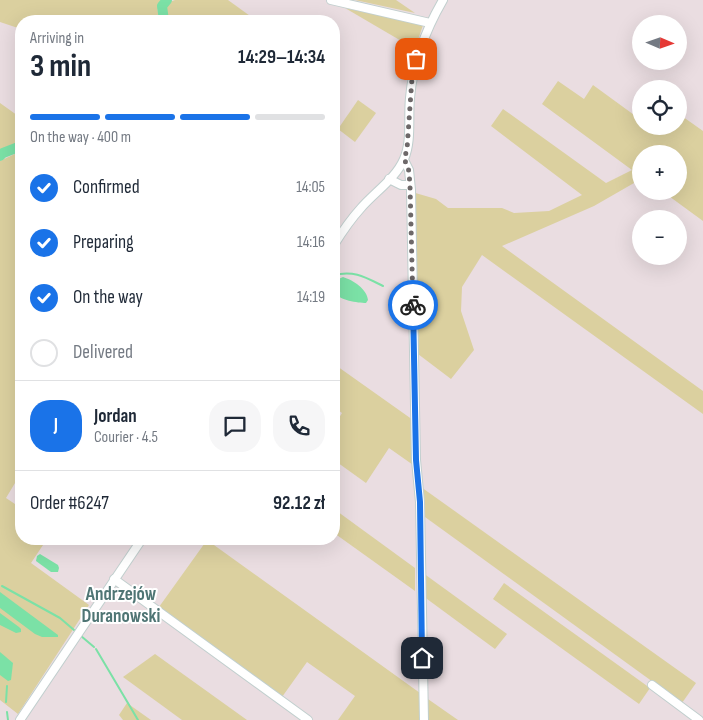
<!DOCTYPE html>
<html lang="en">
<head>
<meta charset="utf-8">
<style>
	:root { --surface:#fff; --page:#f6f6f7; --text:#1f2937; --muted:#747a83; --line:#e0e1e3; --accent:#1a73e8 }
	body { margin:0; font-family:"Sofia Sans Condensed",sans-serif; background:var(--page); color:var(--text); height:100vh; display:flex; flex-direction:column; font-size:19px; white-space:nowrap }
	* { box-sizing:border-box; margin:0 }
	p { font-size:16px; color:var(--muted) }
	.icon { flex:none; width:28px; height:28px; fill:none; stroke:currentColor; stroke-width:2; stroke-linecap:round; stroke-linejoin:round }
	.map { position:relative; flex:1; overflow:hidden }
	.panel { position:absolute; left:15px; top:15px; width:325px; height:530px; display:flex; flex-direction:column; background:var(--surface); border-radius:20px; box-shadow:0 5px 20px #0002 }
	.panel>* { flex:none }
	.needle { width:32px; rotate:92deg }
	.fabs { position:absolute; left:632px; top:15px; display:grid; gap:10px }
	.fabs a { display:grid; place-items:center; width:55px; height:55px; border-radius:50%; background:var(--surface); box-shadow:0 5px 20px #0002; font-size:25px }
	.pin { position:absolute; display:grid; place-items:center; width:42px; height:42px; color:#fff; margin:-21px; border-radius:10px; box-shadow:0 2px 8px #0006 }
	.courier { position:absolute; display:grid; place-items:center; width:50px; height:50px; margin:-25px; border:4px solid #1a73e8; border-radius:50%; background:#fff; color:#222; box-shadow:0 1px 6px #0007 }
	.overview em { font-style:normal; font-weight:700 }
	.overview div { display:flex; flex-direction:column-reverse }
	.overview { display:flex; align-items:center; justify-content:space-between; height:85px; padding:0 15px }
	h1 { font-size:32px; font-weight:700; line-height:38px }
	.bar { display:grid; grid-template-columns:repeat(4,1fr); gap:8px 5px; align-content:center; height:60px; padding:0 15px }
	.bar i { height:6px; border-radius:4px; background:var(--line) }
	.bar .active { background:var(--accent) }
	.bar p { grid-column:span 4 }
	.line { display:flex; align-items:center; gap:12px; padding:0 15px; border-top:1px solid var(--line) }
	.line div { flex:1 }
	.round { display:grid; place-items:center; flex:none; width:52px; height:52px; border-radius:20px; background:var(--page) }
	ol { padding:0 15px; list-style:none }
	li { display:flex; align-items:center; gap:15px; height:55px }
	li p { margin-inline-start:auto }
	li .icon { padding:5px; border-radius:50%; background:var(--accent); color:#fff; stroke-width:4 }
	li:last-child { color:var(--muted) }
	li i { width:28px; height:28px; border:2px solid var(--line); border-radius:50% }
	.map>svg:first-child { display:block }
	.green { fill:#dbd09f }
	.water { fill:#7be1a6 }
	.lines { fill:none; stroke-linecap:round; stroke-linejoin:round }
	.stream { stroke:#7be1a6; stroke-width:2 }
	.river { stroke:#7be1a6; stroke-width:10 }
	.minor-casing { stroke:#c1cfce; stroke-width:10 }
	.minor { stroke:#fff; stroke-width:8 }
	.done { stroke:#6d6869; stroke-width:5; stroke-dasharray:0 9 }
	.route { stroke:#1a73e8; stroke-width:6 }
	.labels { text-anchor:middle; stroke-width:4; stroke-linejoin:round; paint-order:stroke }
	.quarter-label { font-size:19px; font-weight:bold; fill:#4f7574; stroke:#fff }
</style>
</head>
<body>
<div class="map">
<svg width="703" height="720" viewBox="0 0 703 720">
	<rect width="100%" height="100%" fill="#eadde1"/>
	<g class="green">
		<path d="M0 0H163C155 6 158 13 160 21H21V29L0 22Z"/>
		<path d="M175 0H228L257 21H167V3Z"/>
		<path d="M355 0H396L415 13Z"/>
		<path d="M345 8 423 25 415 49Z"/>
		<path d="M558 81 584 99 593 85 641 120V126H679V114L703 131V221L662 191H679V154H641V179L594 206 502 246 703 391V414L482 255 462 287 461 311 474 350 451 379 418 354 412 192 436 199 448 208H502L514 213 549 211 582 195 491 126 503 109 606 183 632 170 542 104Z"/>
		<path d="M358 100 376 113 355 142 338 129Z"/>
		<path d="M0 103 21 118V141L0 153Z"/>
		<path d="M21 151V473L6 498 21 508V539H47L31 563 89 605 18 714 0 700V161Z"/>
		<path d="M334 364 413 420 416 467 389 448 366 483 334 460V426L342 413 334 407Z"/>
		<path d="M421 487 696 683 682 703 425 517 421 511Z"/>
		<path d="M334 509 415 568V591L334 533Z"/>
		<path d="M207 540 420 693 422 720H338L355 696 307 662 282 697 159 607Z"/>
		<path d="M423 573 507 634 495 649 423 596Z"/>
		<path d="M504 583 650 688 639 704 493 599Z"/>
		<path d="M155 654 247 720H182L123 677Z"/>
		<path d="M425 697 458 720H426Z"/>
		<path d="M127 703 151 720H123L119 715Z"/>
	</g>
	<g class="water">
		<path d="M343 277C353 280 367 289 368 300L366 303C358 303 339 300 335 293 333 290 334 284 334 281Z"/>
		<path d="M40 554 58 565 59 568 58 572H51L36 561 37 556Z"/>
		<path d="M0 592 58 635V637H42L35 634 0 608Z"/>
		<path d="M0 613 19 627 21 629V632L16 633 0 625Z"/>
		<path d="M0 652 13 663 11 680 8 681 0 675Z"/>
	</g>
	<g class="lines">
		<g class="stream">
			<path d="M334 275C354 270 365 277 383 286"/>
			<path d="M2 586 60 618 74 630"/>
			<path d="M81 636 94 647"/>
			<path d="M96 649 138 720"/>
			<path d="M6 702 7 686"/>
			<path d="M7 712 8 720"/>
		</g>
		<g class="river">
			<path d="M164 21 162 6 167 0"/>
			<path d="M0 156 3 153 21 146"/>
		</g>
		<defs>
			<g id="minor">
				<path d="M331 0 430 23"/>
				<path d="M404 160 409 170 411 190 416 460 420 502 424 720"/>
				<path d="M389 179 401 185H410"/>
				<path d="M334 245C342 232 351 219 361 208 375 192 396 178 404 159 412 141 408 117 410 98 413 62 425 31 443 0"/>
				<path d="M114 579 308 720"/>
				<path d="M652 685 699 720"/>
				<path d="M20 720 142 539"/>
			</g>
		</defs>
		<use href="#minor" class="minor-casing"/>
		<use href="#minor" class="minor"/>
	</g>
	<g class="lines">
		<path class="done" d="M413 305 410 186C409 177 410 166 404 160L407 149 412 78 416 59"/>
		<path class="route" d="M413 305 416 460 420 502 422 658"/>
	</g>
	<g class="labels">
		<g class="quarter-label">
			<text x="121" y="600">Andrzejów<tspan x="121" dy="22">Duranowski</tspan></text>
		</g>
	</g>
</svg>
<div class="fabs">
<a><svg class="needle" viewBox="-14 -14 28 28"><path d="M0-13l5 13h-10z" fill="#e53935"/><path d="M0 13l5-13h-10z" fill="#747a83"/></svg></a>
<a><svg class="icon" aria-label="locate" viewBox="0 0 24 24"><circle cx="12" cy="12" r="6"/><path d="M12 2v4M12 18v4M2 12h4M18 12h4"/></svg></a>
<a>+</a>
<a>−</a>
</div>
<div class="pin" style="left:416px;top:59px;background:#ea580c"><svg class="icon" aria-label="bag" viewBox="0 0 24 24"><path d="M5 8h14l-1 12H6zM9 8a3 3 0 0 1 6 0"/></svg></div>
<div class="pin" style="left:422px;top:658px;background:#1f2937"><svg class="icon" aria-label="home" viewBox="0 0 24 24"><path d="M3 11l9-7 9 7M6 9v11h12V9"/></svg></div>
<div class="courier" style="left:413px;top:305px"><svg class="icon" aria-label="bike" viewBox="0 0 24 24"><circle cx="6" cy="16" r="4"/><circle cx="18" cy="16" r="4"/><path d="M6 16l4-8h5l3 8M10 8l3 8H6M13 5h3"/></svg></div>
<section class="panel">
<div class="overview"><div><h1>3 min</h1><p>Arriving in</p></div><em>14:29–14:34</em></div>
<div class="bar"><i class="active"></i><i class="active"></i><i class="active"></i><i></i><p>On the way · 400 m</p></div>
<ol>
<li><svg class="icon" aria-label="check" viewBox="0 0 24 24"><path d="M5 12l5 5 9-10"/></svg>Confirmed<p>14:05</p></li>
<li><svg class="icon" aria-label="check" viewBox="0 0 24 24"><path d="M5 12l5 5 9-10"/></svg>Preparing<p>14:16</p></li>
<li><svg class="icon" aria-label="check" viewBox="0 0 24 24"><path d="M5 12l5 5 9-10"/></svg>On the way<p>14:19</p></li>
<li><i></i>Delivered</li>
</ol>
<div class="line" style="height:90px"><b class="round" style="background:var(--accent);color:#fff">J</b><div><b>Jordan</b><p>Courier · 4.5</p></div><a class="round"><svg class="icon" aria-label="chat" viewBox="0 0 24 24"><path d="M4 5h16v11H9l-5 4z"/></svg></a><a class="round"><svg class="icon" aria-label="phone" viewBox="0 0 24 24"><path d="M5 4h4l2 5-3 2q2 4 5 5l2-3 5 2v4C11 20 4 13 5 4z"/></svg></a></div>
<div class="line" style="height:65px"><div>Order #6247</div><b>92.12 zł</b></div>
</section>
</div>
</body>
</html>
